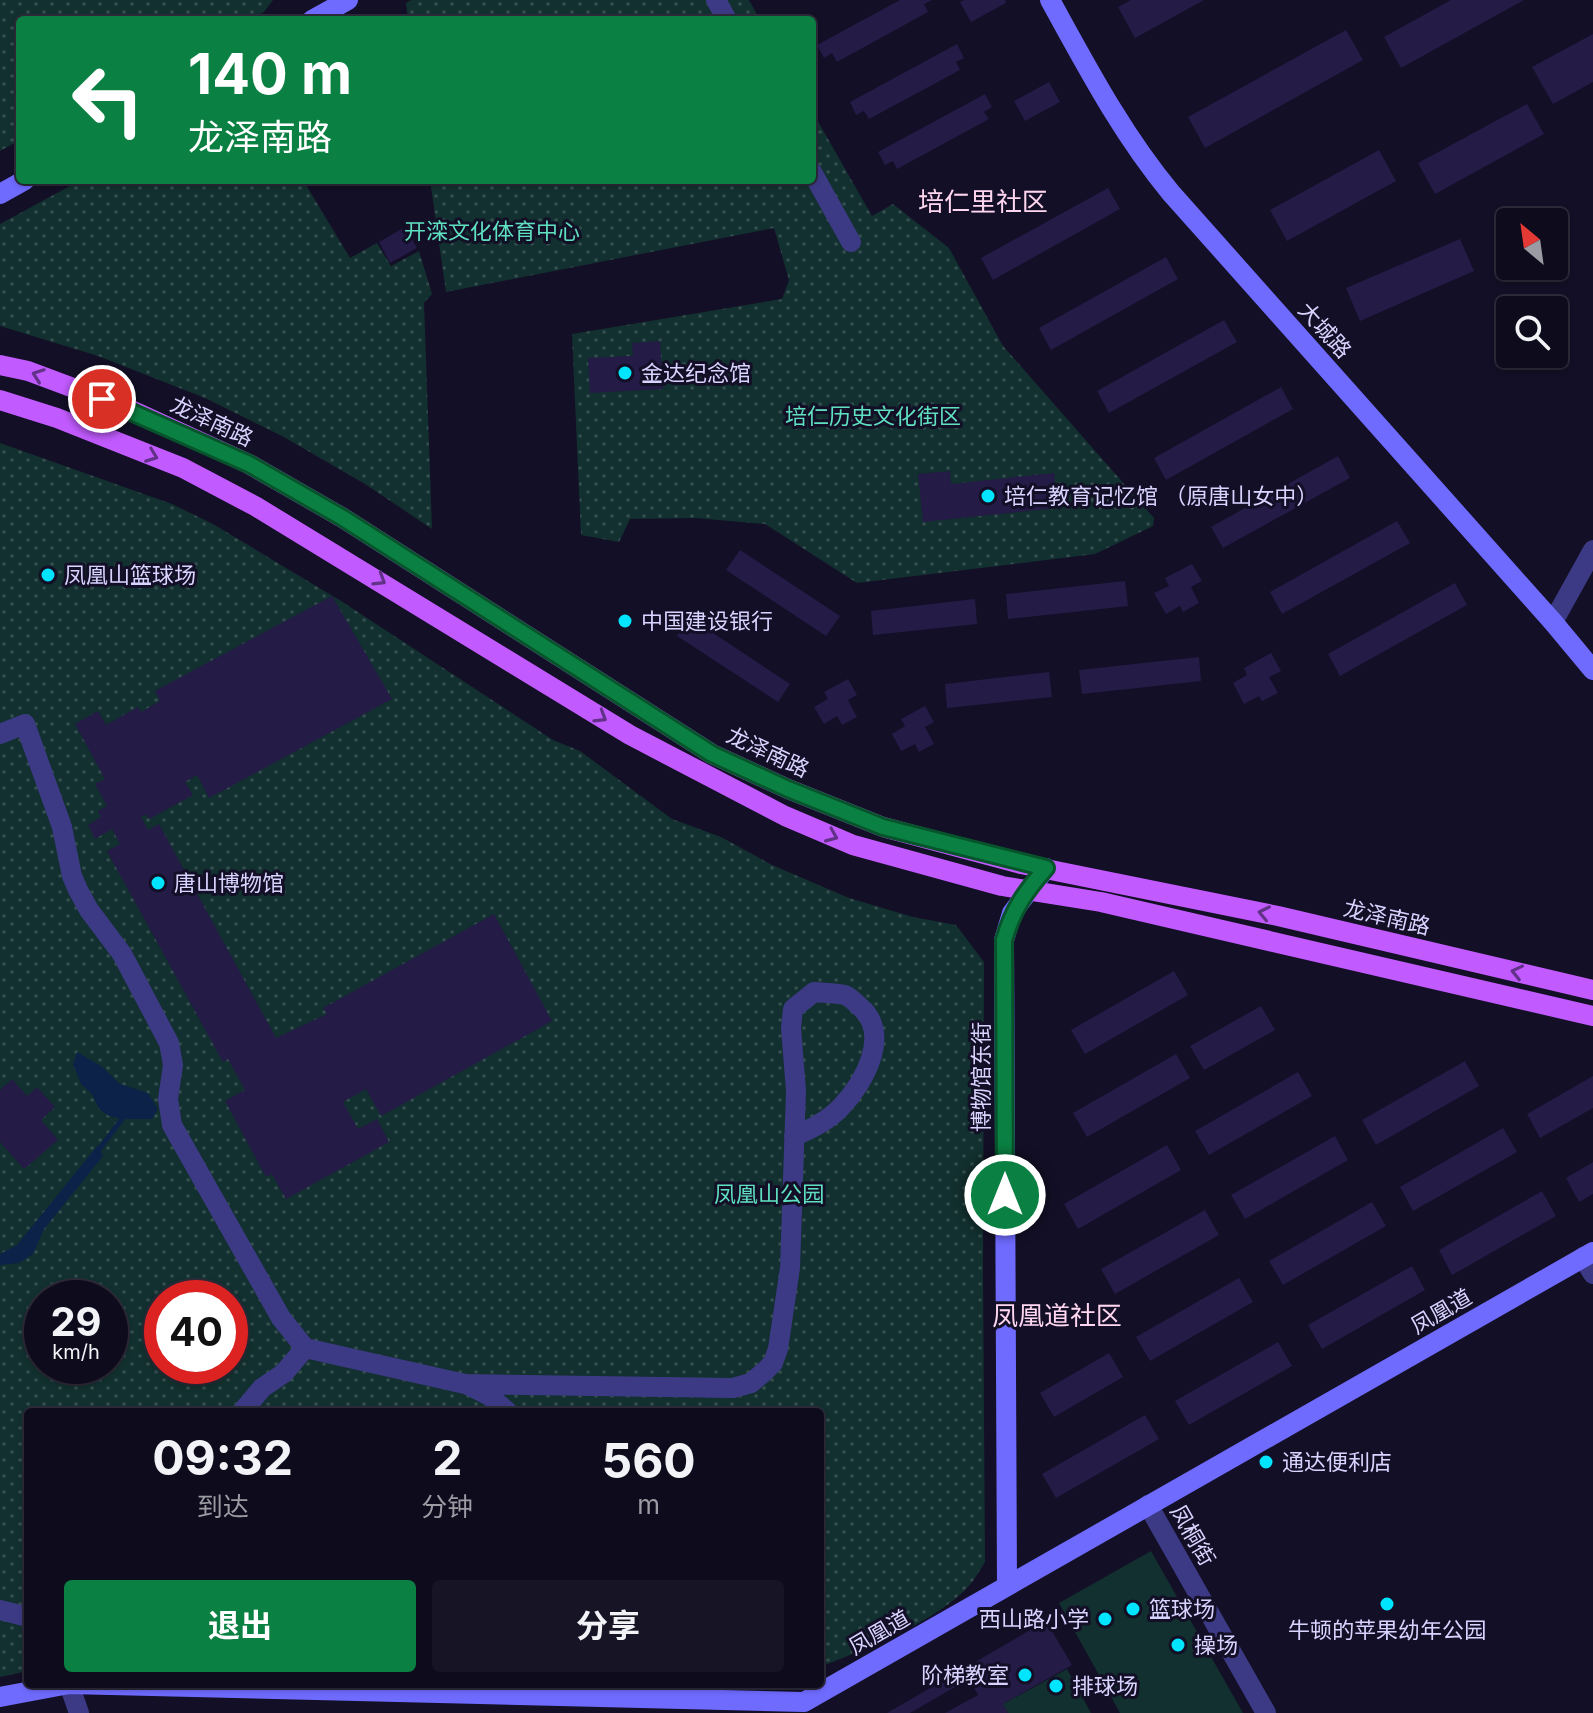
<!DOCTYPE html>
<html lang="zh">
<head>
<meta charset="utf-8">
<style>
	body { margin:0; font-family:Inter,"Noto Sans SC",sans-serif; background:#171425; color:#f1f3f6; height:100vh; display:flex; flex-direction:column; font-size:30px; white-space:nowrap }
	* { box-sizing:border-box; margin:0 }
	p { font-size:26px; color:#9b9ba3 }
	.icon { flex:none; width:44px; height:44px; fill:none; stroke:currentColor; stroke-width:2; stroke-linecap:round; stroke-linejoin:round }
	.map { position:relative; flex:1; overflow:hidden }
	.sheet { position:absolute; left:24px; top:1408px; width:800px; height:280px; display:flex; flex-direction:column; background:#0e0b1c; border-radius:8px; box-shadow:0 2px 6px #0004,0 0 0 2px #2e2b3b }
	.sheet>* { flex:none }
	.hud { position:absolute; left:16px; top:16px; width:800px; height:168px; border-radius:8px; box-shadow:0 2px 6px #0004,0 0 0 2px #2e2b3b; background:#0b8043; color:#fff; overflow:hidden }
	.needle { width:52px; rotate:331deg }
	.fabs { position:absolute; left:1496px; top:208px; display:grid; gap:16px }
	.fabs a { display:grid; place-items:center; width:72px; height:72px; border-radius:8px; background:#0e0b1c; box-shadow:0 2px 6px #0004,0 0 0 2px #2e2b3b; font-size:40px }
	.speed { position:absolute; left:24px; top:1280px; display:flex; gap:16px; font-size:40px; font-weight:700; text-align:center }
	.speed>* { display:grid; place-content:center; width:104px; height:104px; border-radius:50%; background:#0e0b1c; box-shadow:0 2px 6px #0004,0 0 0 2px #2e2b3b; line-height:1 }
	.speed small { font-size:20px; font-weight:400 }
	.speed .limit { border:12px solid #d22; background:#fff; color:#111 }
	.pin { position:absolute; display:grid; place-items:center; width:68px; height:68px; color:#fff; margin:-34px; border:4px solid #fff; border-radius:50%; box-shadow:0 2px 8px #0007 }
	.me { position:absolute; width:88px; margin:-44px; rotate:0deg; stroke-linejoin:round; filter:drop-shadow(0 0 6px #0008) }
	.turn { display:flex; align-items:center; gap:28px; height:168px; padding:0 40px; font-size:36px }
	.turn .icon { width:104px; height:104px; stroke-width:2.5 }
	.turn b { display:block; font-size:56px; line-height:68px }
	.eta { display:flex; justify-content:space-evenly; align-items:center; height:136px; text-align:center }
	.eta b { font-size:48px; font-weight:700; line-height:56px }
	.cta { display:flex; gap:16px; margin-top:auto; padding:16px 40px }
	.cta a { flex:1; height:92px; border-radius:8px; background:#0b8043; color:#fff; font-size:32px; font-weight:700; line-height:92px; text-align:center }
	.cta a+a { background:#171425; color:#f1f3f6 }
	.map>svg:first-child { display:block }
	.grass { fill:#12302f }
	.park { fill:url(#park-dots); fill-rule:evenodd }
	.water { fill:#0c2248 }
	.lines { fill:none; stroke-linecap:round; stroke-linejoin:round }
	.stream { stroke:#0c2248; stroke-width:5 }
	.building { fill:#241b47 }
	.street { stroke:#3d3a85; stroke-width:20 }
	.secondary { stroke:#6f6bff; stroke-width:20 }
	.primary { stroke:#c25bff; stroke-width:20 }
	.oneway { stroke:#623188 }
	.route-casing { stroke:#07532c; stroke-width:20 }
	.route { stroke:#0b8043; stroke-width:14 }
	.poi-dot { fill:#00e5ff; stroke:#130f26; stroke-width:3 }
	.labels { text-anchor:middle; stroke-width:6; stroke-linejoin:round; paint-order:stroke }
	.park-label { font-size:22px; fill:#5fe0c0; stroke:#130f26 }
	.street-label { font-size:22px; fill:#d9d4ff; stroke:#130f26 }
	.poi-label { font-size:22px; fill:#d9d4ff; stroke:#130f26; text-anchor:start }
	.quarter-label { font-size:26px; fill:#ffd6f0; stroke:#130f26 }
</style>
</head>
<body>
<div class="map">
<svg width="1593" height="1713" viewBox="0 0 1593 1713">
	<defs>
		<pattern id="park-dots" width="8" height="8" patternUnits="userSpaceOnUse" patternTransform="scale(2)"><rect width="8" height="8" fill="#12302f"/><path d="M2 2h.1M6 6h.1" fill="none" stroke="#344d4e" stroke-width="1.8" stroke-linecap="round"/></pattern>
	</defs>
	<rect width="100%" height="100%" fill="#130f26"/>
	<!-- grass -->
	<path class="grass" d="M1151,1551l92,162h-123l-61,-110z
		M1067,1669l24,44h-83l-5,-9z"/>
	<!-- park -->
	<path class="park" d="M0,0h273l-9,12 -16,8h-228v120l-20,11z
		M411,0h338l11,20h-352l-2,-17z
		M812,111l60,105 21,-12 56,44 54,98 151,172 -1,8 -58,28 -238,29 -92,-59 -69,-6 -66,1 -11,23 -38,-7 -9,-201 210,-35 7,-19 -15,-52 -328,64 -16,-112h382z
		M81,180h222l47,78 27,-15 14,23 28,-15 13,43 -8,9 8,226 -67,-45 -83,-48 -77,-38 -107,-42 -98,-30v-102z
		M0,443l172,61 41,20 128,77 212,139 27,11 92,68 49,18 51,28 77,33 64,19 43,8 28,37 -1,312 2,288c-6,10 -13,22 -22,30 -37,34 -97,57 -143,75v-255h-792v259l-28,6zM42,1298h68v68h-68zM162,1298h68v68h-68z"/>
	<!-- water -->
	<path class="water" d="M77,1052l24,14 19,18 28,9 10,16 -6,10h-30l-13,-3 -10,-7 -7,-15 -11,-10 -8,-20z
		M98,1145l5,11 -59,73 -11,25 -14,9 -19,2v-11l17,-9z"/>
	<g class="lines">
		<!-- stream -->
		<path class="stream" d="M98,1151l24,-32"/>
	</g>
	<!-- building -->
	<path class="building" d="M900,0h32l-8,4 4,8 -91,50 -5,-9 -8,5 -7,-13z
		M964,0h41l1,3 -35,19 -11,-20z
		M1131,0h73l-69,38 -17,-31z
		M1451,0h73l-123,68 -17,-31z
		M1346,30l17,30 -158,88 -17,-31z
		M1593,34v48l-40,22 -21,-37z
		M957,44l7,14 -8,4 4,8 -91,49 -5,-8 -8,4 -6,-13z
		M1049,82l11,20 -35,19 -11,-20z
		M985,94l7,13 -8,5 5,7 -92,50 -4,-8 -8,4 -7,-13z
		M1527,104l17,30 -109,60 -17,-31z
		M1379,150l17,31 -109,60 -17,-31z
		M563,180h99l-3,5h-93z
		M1108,188l12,21 -127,71 -12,-22z
		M405,227l12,21 -27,15 -11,-21z
		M1460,239l14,32 -114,50 -14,-33z
		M1166,257l12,22 -127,71 -12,-22z
		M1224,320l13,22 -128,71 -12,-22z
		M660,341l3,48 -73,4 -2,-35 45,-2 -1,-13z
		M1281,387l12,22 -127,71 -12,-22z
		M1338,456l12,22 -127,70 -12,-21z
		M950,471l1,13 103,-11 3,35 -134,14 -5,-48z
		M1397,521l13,22 -128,71 -12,-22z
		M740,550l100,66 -14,20 -100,-66z
		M1192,564l10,17 -11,6 8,16 -16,9 -3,-6 -14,8 -12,-21 15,-7 -4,-8z
		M1125,581l3,25 -120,13 -2,-25z
		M1455,583l12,22 -127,71 -12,-22z
		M332,596l60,103 -183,99 -12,-23 -12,7 8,13 -44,24 -3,-5 -5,3 7,13 11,-6 117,214 51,-24 -4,-6 171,-94 58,107 -171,95 -15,-27 -23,13 15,27 19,-10 12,23 -103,57 -14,-25 -6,3 -41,-76 20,-11 -17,-31 -5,3 -116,-211 13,-7 -8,-15 -17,10 -7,-14 13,-8 -3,-6 9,-5 -12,-22 10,-5 -30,-55 23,-13 8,14 32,-18 3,5 19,-11 -5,-10z
		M975,599l2,25 -104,11 -2,-24z
		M689,617l101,67 -12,18 -101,-66z
		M1271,653l10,18 -12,6 9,16 -16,8 -3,-5 -15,8 -11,-21 14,-8 -3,-7z
		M1199,657l2,24 -119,13 -3,-24z
		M1049,672l3,25 -105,11 -2,-24z
		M848,679l9,16 -9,5 9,17 -15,8 -5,-9 -13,8 -10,-17 14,-8 -4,-7z
		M925,706l9,16 -9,5 9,17 -15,8 -4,-8 -14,7 -9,-17 13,-8 -4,-7z
		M1174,971l14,24 -103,59 -14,-24z
		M1261,1006l14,24 -71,40 -14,-24z
		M1176,1054l14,24 -103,59 -14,-24z
		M1465,1061l14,25 -103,59 -14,-25z
		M1298,1072l14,24 -103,59 -14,-24z
		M1593,1076v32l-53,30 -13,-24z
		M12,1079l15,17 10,-9 18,20 -14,13 17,20 -34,29 -24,-27v-52z
		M1503,1128l14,24 -104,59 -13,-24z
		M1335,1136l13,24 -103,59 -14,-24z
		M1167,1145l14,25 -103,59 -14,-25z
		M1593,1162v32l-14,8 -13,-24z
		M1542,1191l14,25 -104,59 -13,-25z
		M1372,1202l14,24 -103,59 -14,-24z
		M1205,1210l14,25 -104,59 -14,-25z
		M1412,1266l13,24 -103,59 -14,-24z
		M1239,1278l14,24 -103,59 -14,-24z
		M1278,1342l14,24 -103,59 -14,-24z
		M1109,1353l14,24 -69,40 -14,-24z
		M1145,1415l14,24 -103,59 -14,-24z
		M1046,1621l26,44 -69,39 5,9h-63l33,-18 -9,-16 -59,34h-23z"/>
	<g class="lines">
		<!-- street -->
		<path class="street" d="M716,0l11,20
			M812,172l39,70
			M1553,622l40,-72
			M0,734l25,-10 37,103 10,49 6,14 11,20 33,44 47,89 4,22 -5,34 4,26 109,193 24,30 160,36 268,4 18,-5 13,-11 9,-9 5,-14 12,-81 6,-177 -5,-63 2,-19 21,-17c10,1 21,1 31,3 5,2 10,7 14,11 33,26 6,76 -18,101 -13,14 -29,22 -47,29
			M1583,1257l10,17
			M468,1385l20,10 20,17
			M242,1412l20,-24 22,-15 21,-25
			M1148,1505l118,208
			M0,1610l28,7
			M69,1684l10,29"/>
		<!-- secondary -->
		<path class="secondary" d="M1050,0c37,67 72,134 121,193l382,429 40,48
			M312,20l36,-20
			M0,194l25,-14
			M1007,1586l-3,-646 8,-27 34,-45
			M0,1697l69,-13 735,18 789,-450"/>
		<!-- primary -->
		<path class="primary" d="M0,365l28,6 99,37 122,56 94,54 369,236 76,35 95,38 138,37 257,52 315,74
			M0,400l57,18 126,50 72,38 375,229 155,81 68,29 149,41 99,16 492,114"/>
	</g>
	<!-- one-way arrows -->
	<defs><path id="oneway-chevron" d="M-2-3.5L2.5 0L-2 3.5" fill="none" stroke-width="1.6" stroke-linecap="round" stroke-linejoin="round" transform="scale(2)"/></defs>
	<g class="oneway">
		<use href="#oneway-chevron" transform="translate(38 375) rotate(-160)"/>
		<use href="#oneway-chevron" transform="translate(152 456) rotate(21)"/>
		<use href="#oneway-chevron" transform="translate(380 580) rotate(32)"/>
		<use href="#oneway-chevron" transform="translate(601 717) rotate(32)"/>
		<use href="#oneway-chevron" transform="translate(832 836) rotate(23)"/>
		<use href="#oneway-chevron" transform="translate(1264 913) rotate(-168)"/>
		<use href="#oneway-chevron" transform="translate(1517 972) rotate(-167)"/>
	</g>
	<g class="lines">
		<!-- route casing -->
		<g class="route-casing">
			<path id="route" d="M102,399l147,65 94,54 369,236 76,35 95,38 163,41c-21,24 -33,41 -42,72l1,255"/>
		</g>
		<!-- route -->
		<use href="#route" class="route"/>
	</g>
	<!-- markers -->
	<g class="poi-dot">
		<circle cx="625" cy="373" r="8"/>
		<circle cx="988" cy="496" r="8"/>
		<circle cx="48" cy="575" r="8"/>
		<circle cx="625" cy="621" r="8"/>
		<circle cx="158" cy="883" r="8"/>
		<circle cx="1266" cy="1462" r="8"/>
		<circle cx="1387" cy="1604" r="8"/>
		<circle cx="1133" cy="1609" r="8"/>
		<circle cx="1105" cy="1619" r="8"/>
		<circle cx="1178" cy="1645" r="8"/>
		<circle cx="1025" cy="1675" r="8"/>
		<circle cx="1056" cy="1686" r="8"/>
	</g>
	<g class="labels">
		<!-- park labels -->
		<g class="park-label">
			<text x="492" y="239">开滦文化体育中心</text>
			<text x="873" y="424">培仁历史文化街区</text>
			<text x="769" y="1202">凤凰山公园</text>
		</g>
		<!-- street labels -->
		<g class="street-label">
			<text transform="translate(1325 330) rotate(48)" y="8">大城路</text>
			<text transform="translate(212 421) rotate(25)" y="8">龙泽南路</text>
			<text transform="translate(768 752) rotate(25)" y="8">龙泽南路</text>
			<text transform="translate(1387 917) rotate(13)" y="8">龙泽南路</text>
			<text transform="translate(981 1077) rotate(-90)" y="8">博物馆东街</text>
			<text transform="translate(1441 1311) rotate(-30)" y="8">凤凰道</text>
			<text transform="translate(1193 1535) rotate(60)" y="8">凤桐街</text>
			<text transform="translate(879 1632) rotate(-30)" y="8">凤凰道</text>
		</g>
		<!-- poi labels -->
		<g class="poi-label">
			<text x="641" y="381">金达纪念馆</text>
			<text x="1004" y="504">培仁教育记忆馆 （原唐山女中）</text>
			<text x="64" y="583">凤凰山篮球场</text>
			<text x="641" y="629">中国建设银行</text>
			<text x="174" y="891">唐山博物馆</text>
			<text x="1282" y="1470">通达便利店</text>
			<text x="1149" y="1617">篮球场</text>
			<text x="1089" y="1627" text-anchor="end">西山路小学</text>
			<text x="1387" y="1638" text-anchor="middle">牛顿的苹果幼年公园</text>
			<text x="1194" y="1653">操场</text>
			<text x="1009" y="1683" text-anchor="end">阶梯教室</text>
			<text x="1072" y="1694">排球场</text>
		</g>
		<!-- quarter labels -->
		<g class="quarter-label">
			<text x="983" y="211">培仁里社区</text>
			<text x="1057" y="1325">凤凰道社区</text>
		</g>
	</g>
</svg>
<div class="fabs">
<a><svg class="needle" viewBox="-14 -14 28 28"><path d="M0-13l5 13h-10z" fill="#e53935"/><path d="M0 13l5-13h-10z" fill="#9b9ba3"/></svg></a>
<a><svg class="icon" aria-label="search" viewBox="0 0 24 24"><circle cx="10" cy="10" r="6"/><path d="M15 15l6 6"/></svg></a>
</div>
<div class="speed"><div>29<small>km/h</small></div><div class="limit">40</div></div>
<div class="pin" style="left:102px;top:399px;background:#d93025"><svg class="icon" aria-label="arrive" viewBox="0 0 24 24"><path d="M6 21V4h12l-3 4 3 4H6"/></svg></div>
<svg class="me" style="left:1005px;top:1195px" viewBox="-20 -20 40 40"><circle r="17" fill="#0b8043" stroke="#fff" stroke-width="3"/><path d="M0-11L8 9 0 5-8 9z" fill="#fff"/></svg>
<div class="hud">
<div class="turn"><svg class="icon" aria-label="left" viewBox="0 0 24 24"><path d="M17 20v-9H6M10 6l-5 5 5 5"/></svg><div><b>140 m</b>龙泽南路</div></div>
</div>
<section class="sheet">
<div class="eta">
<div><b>09:32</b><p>到达</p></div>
<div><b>2</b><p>分钟</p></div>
<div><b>560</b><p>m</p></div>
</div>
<div class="cta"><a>退出</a><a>分享</a></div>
</section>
</div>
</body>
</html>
